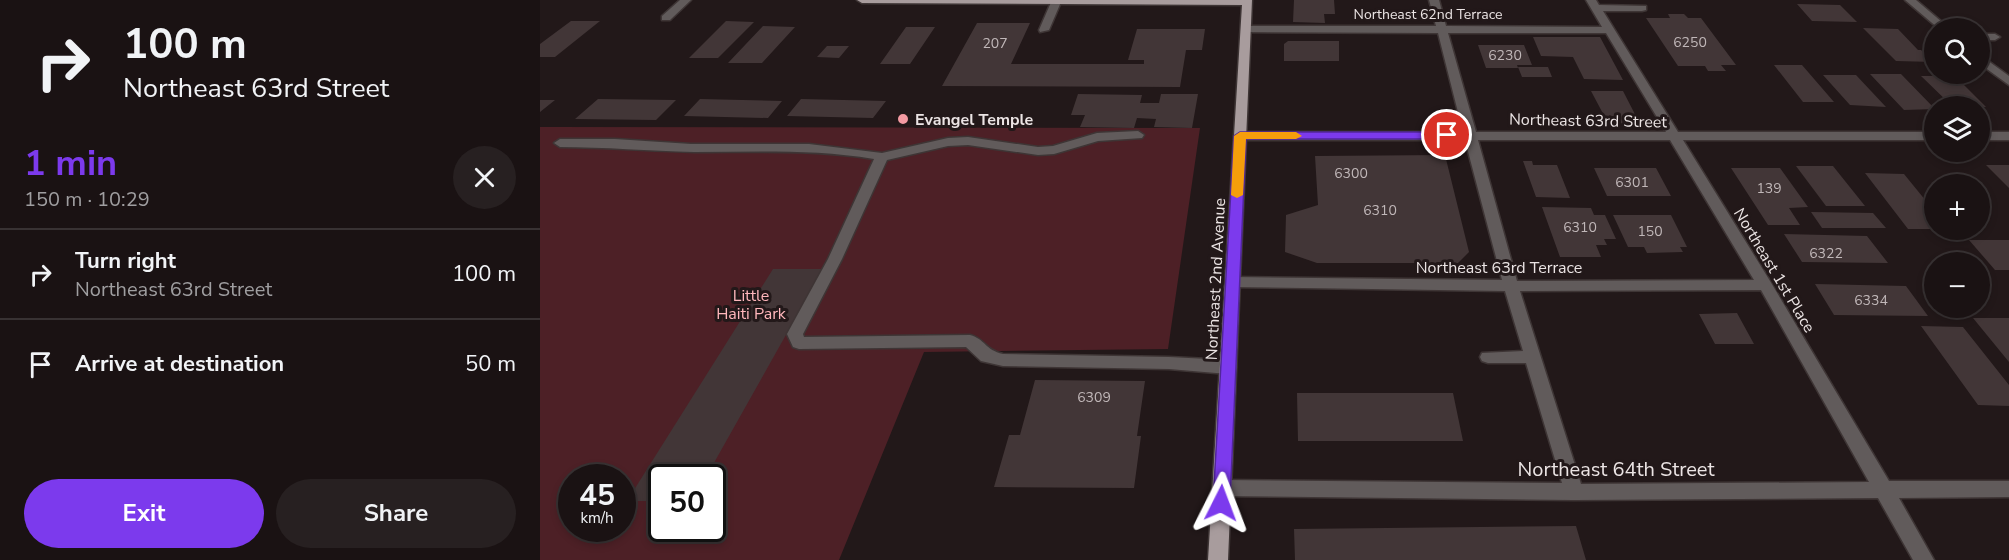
<!DOCTYPE html>
<html lang="en">
<head>
<meta charset="utf-8">
<style>
	body { margin:0; font-family:"Nunito Sans",sans-serif; background:#272021; color:#f1f3f6; height:100vh; display:flex; flex-direction:column; font-size:22px; white-space:nowrap }
	* { box-sizing:border-box; margin:0 }
	p { font-size:20px; color:#9f9ea0 }
	.icon { flex:none; width:33px; height:33px; fill:none; stroke:currentColor; stroke-width:2; stroke-linecap:round; stroke-linejoin:round }
	.map { position:relative; flex:1; overflow:hidden }
	.sheet { display:flex; flex-direction:column; background:#1a1213; width:540px }
	.sheet>* { flex:none }
	.banner { background:#1a1213; color:#f1f3f6; overflow:hidden }
	.fabs { position:absolute; left:1384px; top:18px; display:grid; gap:12px }
	.fabs a { display:grid; place-items:center; width:66px; height:66px; border-radius:50%; background:#1a1213; box-shadow:0 3px 9px #0003,0 0 0 2px #383233; font-size:30px }
	.speed { position:absolute; left:18px; top:464px; display:flex; gap:12px; font-size:30px; font-weight:700; text-align:center }
	.speed>* { display:grid; place-content:center; width:78px; height:78px; border-radius:50%; background:#1a1213; box-shadow:0 3px 9px #0003,0 0 0 2px #383233; line-height:1 }
	.speed small { font-size:15px; font-weight:400 }
	.speed .limit { border:3px solid #111; border-radius:9px; background:#fff; color:#111 }
	.pin { position:absolute; display:grid; place-items:center; width:51px; height:51px; color:#fff; margin:-26px; border:3px solid #fff; border-radius:50%; box-shadow:0 2px 6px #0007 }
	.me { position:absolute; width:66px; margin:-33px; rotate:3deg; stroke-linejoin:round; filter:drop-shadow(0 0 4px #0008) }
	.turn { display:flex; align-items:center; gap:21px; height:126px; padding:0 24px; font-size:27px }
	.turn .icon { width:78px; height:78px; stroke-width:2.5 }
	.turn b { display:block; font-size:42px; line-height:51px }
	.round { display:grid; place-items:center; flex:none; width:63px; height:63px; border-radius:32px; background:#272021 }
	.summary { display:flex; align-items:center; justify-content:space-between; height:102px; padding:0 24px }
	h1 { font-size:36px; font-weight:700; line-height:45px; color:#7c3aed }
	.primary-button { display:flex; gap:12px; margin-top:auto; padding:12px 24px }
	.primary-button a { flex:1; height:69px; border-radius:36px; background:#7c3aed; color:#fff; font-size:24px; font-weight:700; line-height:69px; text-align:center }
	.primary-button a+a { background:#272021; color:#f1f3f6 }
	ul { padding:0; list-style:none }
	li { display:flex; align-items:center; gap:18px; height:90px; padding:0 24px; border-top:2px solid #383233 }
	li div { flex:1 }
	li b { display:block; font-size:22px }
	li em { font-style:normal }
	main { display:flex; flex:1; min-height:0 }
	.map>svg:first-child { display:block }
	.green { fill:#4d2026; fill-rule:evenodd }
	.building { fill:#423637 }
	.lines { fill:none; stroke-linecap:round; stroke-linejoin:round }
	.minor-casing { stroke:#3e3535; stroke-width:3 }
	.major-casing { stroke:#3e3535; stroke-width:3 }
	.minor { fill:#615b5b; fill-rule:evenodd }
	.major { fill:#a89c9d; fill-rule:evenodd }
	.route { fill:#7c3aed; stroke:#51269a; stroke-width:1.5 }
	.slow { fill:#f59e0b }
	.poi-dot { fill:#f49aa2; stroke:#221819; stroke-width:2 }
	.labels { text-anchor:middle; stroke-width:6; stroke-linejoin:round; paint-order:stroke }
	.far-street-label { font-size:14px; fill:#ebe4e4; stroke:#221819 }
	.number-label { font-size:14px; fill:#c1b8b9 }
	.poi-label { font-size:16px; font-weight:bold; fill:#ebe4e4; stroke:#221819; text-anchor:start }
	.street-label { font-size:16px; fill:#ebe4e4; stroke:#221819 }
	.park-label { font-size:16px; fill:#ffb7bc; stroke:#221819 }
	.near-street-label { font-size:20px; fill:#ebe4e4; stroke:#221819 }
</style>
</head>
<body>
<main>
<section class="sheet">
<div class="banner">
<div class="turn"><svg class="icon" aria-label="right" viewBox="0 0 24 24"><path d="M7 20v-9h11M14 6l5 5-5 5"/></svg><div><b>100 m</b>Northeast 63rd Street</div></div>
</div>
<div class="summary"><div><h1>1 min</h1><p>150 m · 10:29</p></div><a class="round"><svg class="icon" aria-label="close" viewBox="0 0 24 24"><path d="M6 6l12 12M18 6L6 18"/></svg></a></div>
<ul>
<li><svg class="icon" aria-label="right" viewBox="0 0 24 24"><path d="M7 20v-9h11M14 6l5 5-5 5"/></svg><div><b>Turn right</b><p>Northeast 63rd Street</p></div><em>100 m</em></li>
<li><svg class="icon" aria-label="arrive" viewBox="0 0 24 24"><path d="M6 21V4h12l-3 4 3 4H6"/></svg><div><b>Arrive at destination</b></div><em>50 m</em></li>
</ul>
<div class="primary-button"><a>Exit</a><a>Share</a></div>
</section>
<div class="map">
<svg width="1469" height="560" viewBox="0 0 1469 560">
	<rect width="100%" height="100%" fill="#221819"/>
	<!-- green -->
	<path class="green" d="M0,127l660,1 -32,221 -244,3 -85,208h-299zM32,477h50v51h-50zM122,477h50v51h-50z"/>
	<!-- building -->
	<path class="building" d="M754,0h40l1,14h-11l1,9 -32,-1z
		M1257,4l43,1 17,17 -45,-1z
		M1128,14h16l4,4h13l35,47h-15l5,6h-18l-3,-5h-27l-32,-48h24z
		M31,21h29l-45,36h-15v-13z
		M186,21l28,1 -36,36h-29z
		M437,23h53l-19,41h133v-4h-16l9,-31h68l-3,21h-16l-6,37 -238,-1z
		M223,26l32,1 -33,36h-34z
		M366,27h29l-25,37h-30z
		M1323,28l35,1 20,21h3l13,12 -38,-1z
		M993,37h67l23,43 -39,-1 -11,-22 -32,-1z
		M748,41h51v20h-55v-17z
		M938,45h46l8,20h-15l1,3h-32z
		M287,46h22l-10,12 -22,-1z
		M1234,65h28l32,37h-31z
		M978,67h30l4,10h-30z
		M1330,74h31l34,35 -31,1z
		M1283,75h33l30,32 -36,-2z
		M1381,76h34l31,31 -35,-2z
		M1051,91h32l17,33 -32,-1z
		M538,94l64,1 -2,8h19l2,-9h37l-6,34 -38,-1 2,-8 -19,-1 -3,10 -54,-1 5,-12h-14z
		M58,99l78,1 -20,20 -81,-1z
		M160,99l82,2 -14,17 -84,-2z
		M261,99l85,2 -13,17 -86,-2z
		M0,100h15l-15,12z
		M905,155l24,97 -11,11h-141l-32,-11 1,-37 32,-10 -3,-49z
		M983,161h9l1,4h24l13,33 -34,-1z
		M1446,165h23v23z
		M1256,166h37l32,40h-39z
		M1054,168h62l15,28h-64z
		M1191,168h49l28,39 -19,1 11,17h-32z
		M1325,173l39,1 31,38v17h-27z
		M1002,207l49,1 3,7h11l11,24h-12l3,6h-11l5,12h-41z
		M1271,212l62,1 13,15h-64z
		M1073,215h58l16,32h-7l3,5 -36,1 -3,-6h-16z
		M1244,234l83,2 21,27 -86,-1z
		M1429,240h40v30h-14z
		M233,269h50l-117,208h-44v24h-35z
		M1275,284l91,2 22,30 -94,-1z
		M1197,313l17,31h-39l-16,-30z
		M1433,318h36v44z
		M1381,326l42,1 46,58v21l-31,-1z
		M495,380l110,1 -8,55h4l-7,52 -140,-1 15,-52h11z
		M757,393h156l10,48h-165z
		M1036,526l10,34h-291l-1,-31z"/>
	<g class="lines">
		<!-- minor casing -->
		<g class="minor-casing">
			<path id="minor" d="M140,0h11l-21,20h-8v-4z
				M512,0l9,2 -12,28 -9,2 -1,-2z
				M889,0h10l7,26 156,1 -16,-27h10l3,5 47,1v4l-4,1h-39l75,121h257v8h-252l87,141 119,200h120v16l-110,1 35,62h-21l-35,-62 -304,2 -352,-4 -7,-2 -2,-6 2,-6 7,-2 340,3 -36,-120h-38l-6,-2 -2,-4 2,-4 41,-2 -18,-60 -272,-4 -5,-1 -3,-4 3,-4 5,-1 269,3 -37,-140h-225l-6,-4 6,-4h223l-25,-99 -192,-1 -5,-3 5,-3h190zM908,33h158l60,99h-190zM938,140h192l84,140 -237,1zM1221,290l108,192 -288,2 -61,-193z
				M1365,0h11l33,28h-11z
				M1440,34h15l5,3 -5,3h-15z
				M1440,55l29,21v9l-29,-21z
				M598,131l6,4 -2,3 -44,3 -44,13 -16,1 -70,-10 -20,1 -61,14 -45,99 -39,75 1,3 166,-2c15,4 15,15 33,19l166,3 59,3 6,2 2,5 -2,5 -6,2 -59,-5 -166,-3 -22,-5 -15,-14 -167,2 -6,-2 -6,-13 41,-75 46,-100c-60,-10 -119,-7 -180,-7 -45,-1 -89,-5 -134,-5l-6,-4 6,-4h55l76,5h118l73,9 66,-15 20,-1 70,10 15,-1 44,-13z
				M1440,132h29v8h-29z"/>
		</g>
		<!-- major casing -->
		<g class="major-casing">
			<path id="major" d="M317,0h395l-24,560h-20l34,-555 -380,-2z"/>
		</g>
		<!-- minor -->
		<use href="#minor" class="minor"/>
		<!-- major -->
		<use href="#major" class="major"/>
	</g>
	<!-- route -->
	<path class="route" d="M700,132h207l6,3 -6,4h-201l-16,364 -3,5 -6,3 -6,-3 -2,-5 21,-367z"/>
	<!-- slow -->
	<path class="slow" d="M700,132h56l6,4 -6,3h-50l-3,56 -6,3 -6,-3 3,-59z"/>
	<!-- markers -->
	<circle class="poi-dot" cx="363" cy="119" r="6"/>
	<g class="labels">
		<!-- far-street labels -->
		<g class="far-street-label">
			<text x="888" y="19">Northeast 62nd Terrace</text>
		</g>
		<!-- number labels -->
		<g class="number-label">
			<text x="1150" y="47">6250</text>
			<text x="455" y="48">207</text>
			<text x="965" y="60">6230</text>
			<text x="811" y="178">6300</text>
			<text x="1092" y="187">6301</text>
			<text x="1229" y="193">139</text>
			<text x="840" y="215">6310</text>
			<text x="1040" y="232">6310</text>
			<text x="1110" y="236">150</text>
			<text x="1286" y="258">6322</text>
			<text x="1331" y="305">6334</text>
			<text x="554" y="402">6309</text>
		</g>
		<!-- poi labels -->
		<g class="poi-label">
			<text x="375" y="125">Evangel Temple</text>
		</g>
		<!-- street labels -->
		<g class="street-label">
			<text transform="translate(1048 120) rotate(1)" y="6">Northeast 63rd Street</text>
			<text x="959" y="273">Northeast 63rd Terrace</text>
			<text transform="translate(1235 270) rotate(59)" y="6">Northeast 1st Place</text>
			<text transform="translate(675 279) rotate(-87)" y="6">Northeast 2nd Avenue</text>
		</g>
		<!-- park labels -->
		<g class="park-label">
			<text x="211" y="301">Little<tspan x="211" dy="18">Haiti Park</tspan></text>
		</g>
		<!-- near-street labels -->
		<g class="near-street-label">
			<text x="1076" y="476">Northeast 64th Street</text>
		</g>
	</g>
</svg>
<div class="fabs">
<a><svg class="icon" aria-label="search" viewBox="0 0 24 24"><circle cx="10" cy="10" r="6"/><path d="M15 15l6 6"/></svg></a>
<a><svg class="icon" aria-label="layers" viewBox="0 0 24 24"><path d="M12 4l9 5-9 5-9-5zM3 14l9 5 9-5"/></svg></a>
<a>+</a>
<a>−</a>
</div>
<div class="speed"><div>45<small>km/h</small></div><div class="limit">50</div></div>
<div class="pin" style="left:907px;top:135px;background:#d93025"><svg class="icon" aria-label="arrive" viewBox="0 0 24 24"><path d="M6 21V4h12l-3 4 3 4H6"/></svg></div>
<svg class="me" style="left:681px;top:503px" viewBox="-20 -20 40 40"><path d="M0-17L14 15 0 8-14 15z" fill="#7c3aed" stroke="#fff" stroke-width="4"/></svg>
</div>
</main>
</body>
</html>
